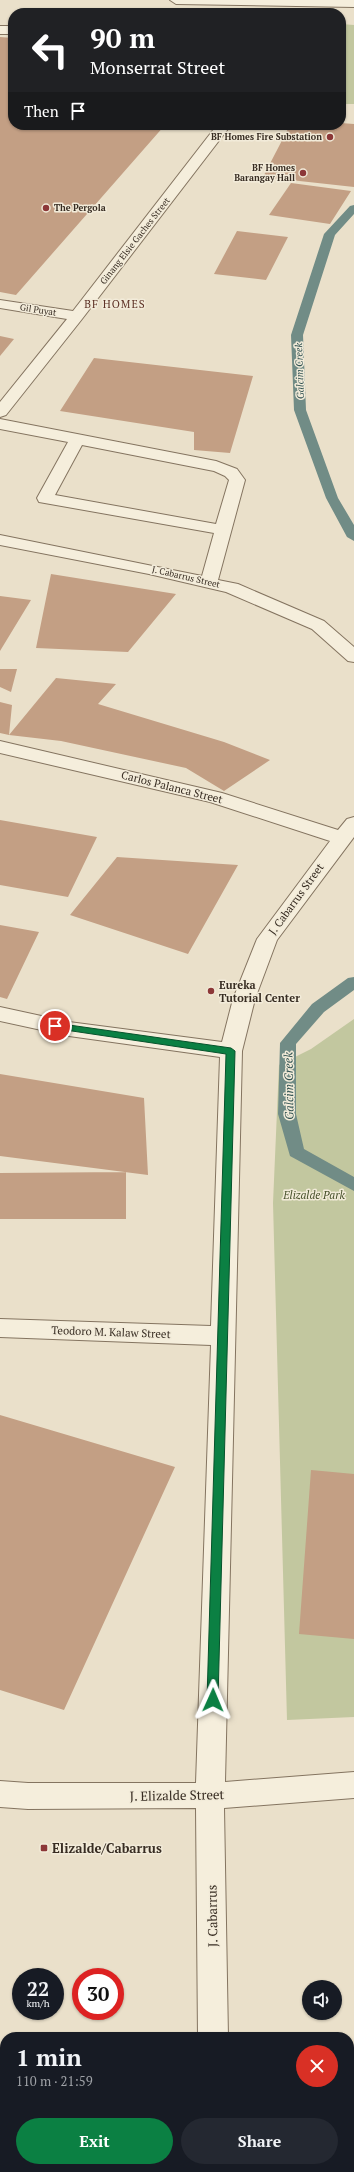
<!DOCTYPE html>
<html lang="en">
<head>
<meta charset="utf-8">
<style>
	body { margin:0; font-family:"PT Serif",serif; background:#242831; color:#f1f3f6; height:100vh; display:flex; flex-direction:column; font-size:15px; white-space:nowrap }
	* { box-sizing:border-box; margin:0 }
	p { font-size:13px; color:#9ea1a6 }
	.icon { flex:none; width:22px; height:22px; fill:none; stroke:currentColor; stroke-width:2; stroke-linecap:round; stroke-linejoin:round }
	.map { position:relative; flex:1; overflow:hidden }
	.drawer { position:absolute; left:0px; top:2032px; width:354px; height:140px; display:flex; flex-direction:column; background:#171b24; border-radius:16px 16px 0 0; box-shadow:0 1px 3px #0004 }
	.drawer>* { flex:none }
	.top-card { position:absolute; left:8px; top:8px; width:338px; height:122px; border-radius:16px; box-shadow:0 1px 3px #0004; background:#202124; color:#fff; overflow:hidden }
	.tools { position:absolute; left:302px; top:1980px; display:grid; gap:8px }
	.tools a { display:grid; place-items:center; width:40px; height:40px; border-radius:50%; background:#171b24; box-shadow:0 1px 3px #0004; font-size:20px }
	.speed { position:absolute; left:12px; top:1968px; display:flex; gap:8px; font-size:20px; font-weight:700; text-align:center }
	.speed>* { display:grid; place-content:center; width:52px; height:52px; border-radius:50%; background:#171b24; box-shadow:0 1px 3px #0004; line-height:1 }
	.speed small { font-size:10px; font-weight:400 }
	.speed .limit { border:6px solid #d22; background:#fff; color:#111 }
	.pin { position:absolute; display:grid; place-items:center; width:34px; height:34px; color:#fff; margin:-17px; border:2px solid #fff; border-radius:50%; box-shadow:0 1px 4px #0007 }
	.me { position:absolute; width:44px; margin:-22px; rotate:1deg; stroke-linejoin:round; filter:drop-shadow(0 0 3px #0008) }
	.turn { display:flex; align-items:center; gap:14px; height:84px; padding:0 16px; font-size:18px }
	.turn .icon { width:52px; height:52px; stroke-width:2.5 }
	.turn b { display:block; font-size:28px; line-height:34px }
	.then { display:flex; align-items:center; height:38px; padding:0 16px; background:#0003; gap:8px; font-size:15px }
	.round { display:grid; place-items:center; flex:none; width:42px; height:42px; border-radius:21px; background:#242831 }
	.head { display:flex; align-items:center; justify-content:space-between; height:68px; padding:0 16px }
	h1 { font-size:24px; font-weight:600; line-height:30px }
	.button { display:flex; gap:8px; margin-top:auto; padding:8px 16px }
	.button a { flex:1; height:46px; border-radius:24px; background:#0b8043; color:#fff; font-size:16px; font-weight:600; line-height:46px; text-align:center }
	.button a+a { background:#242831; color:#f1f3f6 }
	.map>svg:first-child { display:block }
	.green { fill:#c2c79f }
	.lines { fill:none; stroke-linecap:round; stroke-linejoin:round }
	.stream { fill:#718c86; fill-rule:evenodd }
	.building { fill:#c39f84 }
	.minor-casing { stroke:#847460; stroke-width:2 }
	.minor { fill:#f5eedc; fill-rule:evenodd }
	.route { fill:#0b8043; stroke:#07532c }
	.poi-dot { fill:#8c3737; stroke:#f2ebd9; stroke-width:1.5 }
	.labels { text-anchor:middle; stroke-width:3; stroke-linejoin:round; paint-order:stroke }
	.far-poi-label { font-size:9px; font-weight:bold; fill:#372c22; stroke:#f2ebd9; text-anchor:end }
	.far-street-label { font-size:9px; fill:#372c22; stroke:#f2ebd9 }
	.far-water-label { font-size:10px; font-style:italic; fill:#335453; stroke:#f2ebd9 }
	.far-quarter-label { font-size:11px; letter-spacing:1px; fill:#5e3226; stroke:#f2ebd9 }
	.street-label { font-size:11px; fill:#372c22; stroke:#f2ebd9 }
	.poi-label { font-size:11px; font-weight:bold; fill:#372c22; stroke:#f2ebd9; text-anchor:start }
	.park-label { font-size:11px; font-style:italic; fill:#47512b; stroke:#f2ebd9 }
	.water-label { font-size:12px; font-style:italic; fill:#335453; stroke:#f2ebd9 }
	.near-street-label { font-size:13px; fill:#372c22; stroke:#f2ebd9 }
	.near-poi-label { font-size:13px; font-weight:bold; fill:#372c22; stroke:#f2ebd9; text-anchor:start }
</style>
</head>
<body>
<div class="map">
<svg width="354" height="2172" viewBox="0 0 354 2172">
	<rect width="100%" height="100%" fill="#eae0ca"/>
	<!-- green -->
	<path class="green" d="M341,24l13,1v79h-13z
		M354,1019v698l-67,3 -14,-517 6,-138 32,-16z"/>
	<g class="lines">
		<!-- stream -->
		<path class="stream" d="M354,205v9l-19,21 -32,100 3,75 32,88 16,27v16l-7,-4 -21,-39 -32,-88 -3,-75 33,-101 26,-28z
			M354,977v13l-30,22 -28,32v70l8,35 50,28v14l-64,-35 -12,-42 2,-71 32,-39 36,-26z"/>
	</g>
	<!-- building -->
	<path class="building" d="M0,37l13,1v87h152l-149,170 -16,-3z
		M341,123l13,1v63l-91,-10 27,-52h51z
		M291,183l60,8 -21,33 -61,-9z
		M237,231l51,6 -22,43 -52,-6z
		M0,336l14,3 -14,17z
		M94,358l159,18 -23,77 -36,-3v-18l-134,-21z
		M51,574l125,20 -48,58 -92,-4z
		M0,596l31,4 -31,51z
		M0,669h17l-6,23 -11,-5z
		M56,678l60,6 -18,20 126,38 46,18 -46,31 -38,-23 -125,-27 -52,-6z
		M0,702l12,3 -3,30 -9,-2z
		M0,820l97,17 -29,60 -68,-12z
		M117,857l121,8 -50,89 -118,-39z
		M0,925l39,7 -32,67 -7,-2z
		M0,1074l144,24 4,77 -148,-19z
		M126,1172v47h-126v-46z
		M0,1415l175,52 -111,243 -64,-20z
		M311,1470l43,4v165l-55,-5z"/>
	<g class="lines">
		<!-- minor casing -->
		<g class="minor-casing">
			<path id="minor" d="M170,0h184v7l-178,-3z
				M0,26h13v8h-13z
				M217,125h14l-149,194 -76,96 -6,2v-15l67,-83 -67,-11v-8l73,11z
				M0,419l216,42 21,8 8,11 -27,100 20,4 86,37 30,26v15l-6,-1 -36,-32 -86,-37 -77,-18 -149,-29v-10l202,41 12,-43 -175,-31 -2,-4 31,-56 -68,-13zM82,445l132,26 11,5 4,4 -13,44 -161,-29z
				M0,741l222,52 116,37 9,-11 7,-2v20l-77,103 -22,59 -13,52 -17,731 129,-10v26l-130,10 4,229h-30l-2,-229 -168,1 -28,-2v-26l28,2h168l15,-438 -211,-8v-18l211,7 9,-269 -151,-21 -69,-15v-14l69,15 153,20 11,-43 24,-60 73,-98 -120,-39 -210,-49z
				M197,2167h32v5h-32z"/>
		</g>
		<!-- minor -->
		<use href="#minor" class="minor"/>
	</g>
	<!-- route -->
	<path class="route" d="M55,1023l176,25 4,3 -17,649 -1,4h-8l-2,-4 19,-646 -174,-26 -2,-2z"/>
	<!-- markers -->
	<g class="poi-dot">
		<circle cx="330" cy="137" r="4"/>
		<circle cx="303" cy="173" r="4"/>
		<circle cx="46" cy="208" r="4"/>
		<circle cx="211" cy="991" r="4"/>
		<rect x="40" y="1844" width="8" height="8" rx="2"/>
	</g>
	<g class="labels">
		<!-- far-poi labels -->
		<g class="far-poi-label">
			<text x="322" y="140">BF Homes Fire Substation</text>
			<text x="295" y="171">BF Homes<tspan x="295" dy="10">Barangay Hall</tspan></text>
			<text x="54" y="211" text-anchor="start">The Pergola</text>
		</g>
		<!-- far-street labels -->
		<g class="far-street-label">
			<text transform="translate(135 241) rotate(-52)" y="3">Ginang Elsie Gaches Street</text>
			<text transform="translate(38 310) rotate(9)" y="3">Gil Puyat</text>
			<text transform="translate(186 577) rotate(13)" y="3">J. Cabarrus Street</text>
		</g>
		<!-- far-water labels -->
		<g class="far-water-label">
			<text transform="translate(299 371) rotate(-92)" y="4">Galcim Creek</text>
		</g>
		<!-- far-quarter labels -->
		<g class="far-quarter-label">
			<text x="115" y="308">BF HOMES</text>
		</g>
		<!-- street labels -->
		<g class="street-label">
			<text transform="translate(172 787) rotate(14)" y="4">Carlos Palanca Street</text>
			<text transform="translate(296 899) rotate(-54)" y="4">J. Cabarrus Street</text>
			<text transform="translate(111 1332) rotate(2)" y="4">Teodoro M. Kalaw Street</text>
		</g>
		<!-- poi labels -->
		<g class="poi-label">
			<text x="219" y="989">Eureka<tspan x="219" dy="13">Tutorial Center</tspan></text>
		</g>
		<!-- park labels -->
		<g class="park-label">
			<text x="314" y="1199">Elizalde Park</text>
		</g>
		<!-- water labels -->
		<g class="water-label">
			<text transform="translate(289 1086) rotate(-91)" y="4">Galcim Creek</text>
		</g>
		<!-- near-street labels -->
		<g class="near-street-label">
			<text transform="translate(177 1795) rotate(-1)" y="5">J. Elizalde Street</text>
			<text transform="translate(212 1916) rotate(-91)" y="5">J. Cabarrus</text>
		</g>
		<!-- near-poi labels -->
		<g class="near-poi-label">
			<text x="52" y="1853">Elizalde/Cabarrus</text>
		</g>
	</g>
</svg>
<div class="tools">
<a><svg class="icon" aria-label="sound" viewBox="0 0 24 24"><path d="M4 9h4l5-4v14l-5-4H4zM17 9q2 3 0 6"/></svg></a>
</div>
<div class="speed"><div>22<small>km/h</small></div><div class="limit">30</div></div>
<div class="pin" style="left:55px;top:1026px;background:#d93025"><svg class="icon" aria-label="arrive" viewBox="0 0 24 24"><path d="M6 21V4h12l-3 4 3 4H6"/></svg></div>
<svg class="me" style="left:213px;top:1700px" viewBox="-20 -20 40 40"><path d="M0-17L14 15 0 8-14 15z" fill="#0b8043" stroke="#fff" stroke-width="4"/></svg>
<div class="top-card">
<div class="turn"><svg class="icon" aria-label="left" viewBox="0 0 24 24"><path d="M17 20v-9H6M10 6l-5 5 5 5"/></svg><div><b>90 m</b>Monserrat Street</div></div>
<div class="then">Then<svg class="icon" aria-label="arrive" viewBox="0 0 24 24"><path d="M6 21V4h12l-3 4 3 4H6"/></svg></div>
</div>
<section class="drawer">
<div class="head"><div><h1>1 min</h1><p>110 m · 21:59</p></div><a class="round" style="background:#d93025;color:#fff"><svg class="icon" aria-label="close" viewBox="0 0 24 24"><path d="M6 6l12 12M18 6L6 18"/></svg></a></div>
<div class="button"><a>Exit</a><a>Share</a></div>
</section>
</div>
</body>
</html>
